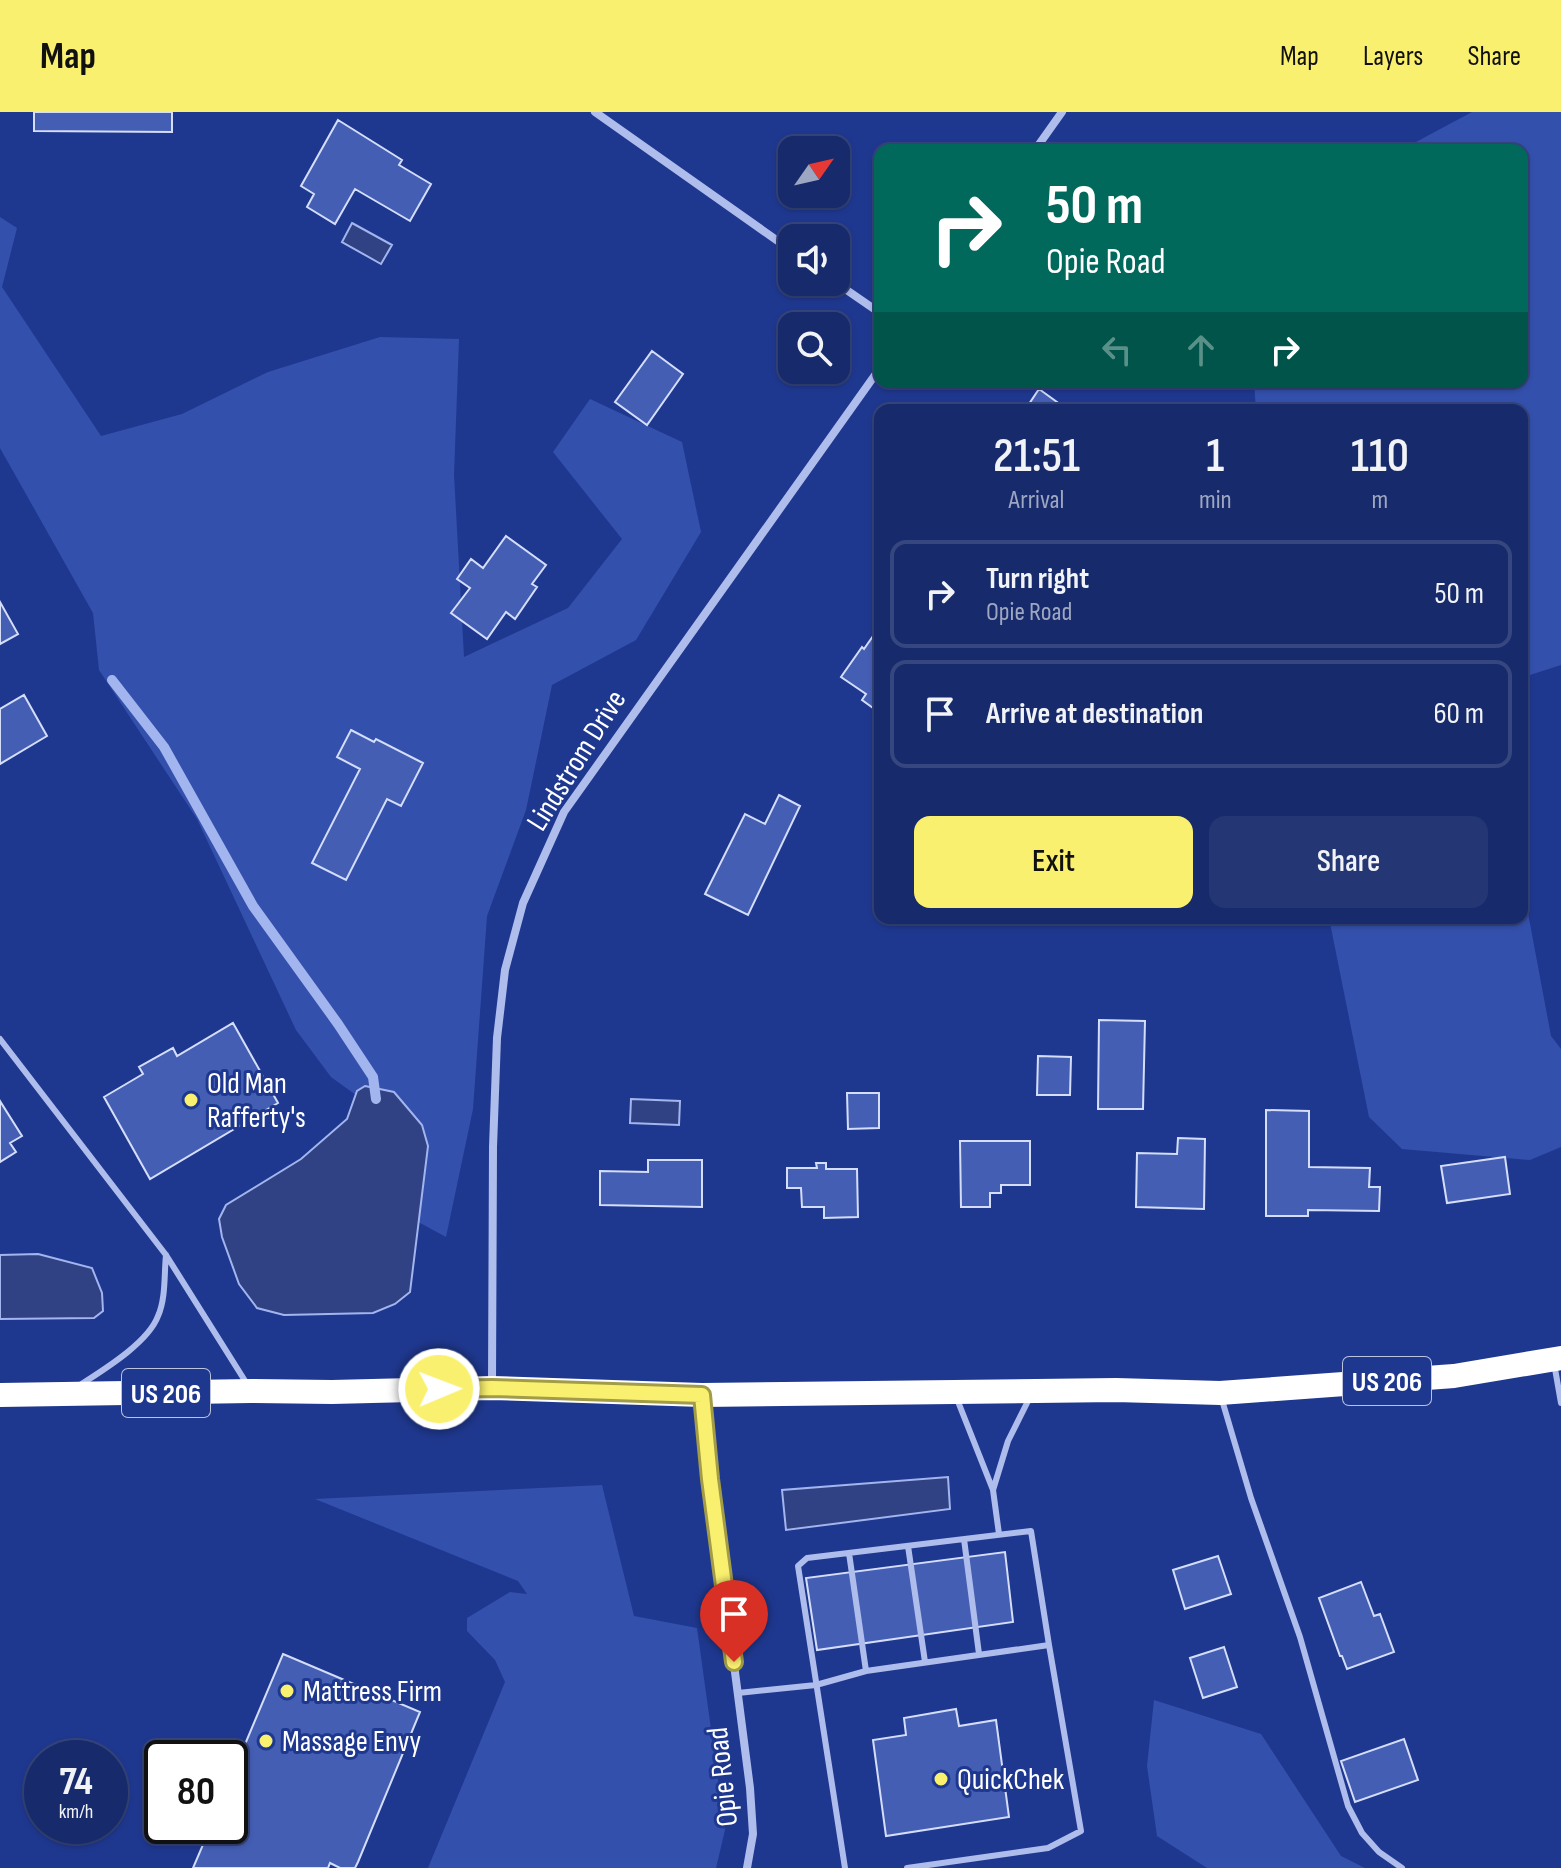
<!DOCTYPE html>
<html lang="en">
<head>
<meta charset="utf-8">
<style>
	body { margin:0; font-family:"Sofia Sans Condensed",sans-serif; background:#243673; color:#f1f3f6; height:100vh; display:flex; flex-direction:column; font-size:30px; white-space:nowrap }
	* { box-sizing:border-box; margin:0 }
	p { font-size:26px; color:#9ea7c1 }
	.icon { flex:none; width:44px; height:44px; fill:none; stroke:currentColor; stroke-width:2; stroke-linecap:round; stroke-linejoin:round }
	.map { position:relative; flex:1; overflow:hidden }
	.details { position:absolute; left:874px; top:292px; width:654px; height:520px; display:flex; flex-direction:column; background:#172a6b; border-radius:16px; box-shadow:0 2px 6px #0004,0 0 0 2px #36467e }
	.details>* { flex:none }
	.hud { position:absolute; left:874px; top:32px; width:654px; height:244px; border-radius:16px; box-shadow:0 2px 6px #0004,0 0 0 2px #36467e; background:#00695c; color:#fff; overflow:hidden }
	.needle { width:52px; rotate:56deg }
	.controls { position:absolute; left:778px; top:24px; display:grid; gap:16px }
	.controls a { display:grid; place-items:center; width:72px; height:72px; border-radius:16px; background:#172a6b; box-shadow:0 2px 6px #0004,0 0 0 2px #36467e; font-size:40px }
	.speed { position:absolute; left:24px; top:1628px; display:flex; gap:16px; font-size:40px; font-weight:700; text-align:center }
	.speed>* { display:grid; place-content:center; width:104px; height:104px; border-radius:50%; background:#172a6b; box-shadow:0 2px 6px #0004,0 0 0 2px #36467e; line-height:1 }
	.speed small { font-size:20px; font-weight:400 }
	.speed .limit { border:4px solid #111; border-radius:12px; background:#fff; color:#111 }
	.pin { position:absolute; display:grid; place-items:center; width:68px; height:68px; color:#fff; margin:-82px -34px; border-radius:50% 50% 50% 0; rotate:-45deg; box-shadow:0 0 8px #0007 }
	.pin .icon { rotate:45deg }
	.me { position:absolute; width:88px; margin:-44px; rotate:89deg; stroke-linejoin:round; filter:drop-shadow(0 0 6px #0008) }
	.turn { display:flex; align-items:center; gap:28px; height:168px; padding:0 40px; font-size:36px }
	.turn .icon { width:104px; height:104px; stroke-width:2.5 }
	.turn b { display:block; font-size:56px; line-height:68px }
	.lanes { display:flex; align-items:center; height:76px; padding:0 40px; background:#0003; justify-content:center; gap:40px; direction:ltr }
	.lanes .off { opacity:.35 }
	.eta { display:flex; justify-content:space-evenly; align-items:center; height:136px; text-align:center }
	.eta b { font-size:48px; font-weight:600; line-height:56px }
	.cta { display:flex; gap:16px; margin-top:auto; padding:16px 40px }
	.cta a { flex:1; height:92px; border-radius:16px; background:#faf06f; color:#111; font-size:32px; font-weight:600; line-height:92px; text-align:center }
	.cta a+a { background:#243673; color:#f1f3f6 }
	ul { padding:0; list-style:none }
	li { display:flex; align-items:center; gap:24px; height:108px; margin:0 16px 12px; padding:0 24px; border:4px solid #36467e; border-radius:16px }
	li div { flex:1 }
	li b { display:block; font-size:30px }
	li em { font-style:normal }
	header { display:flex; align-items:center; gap:48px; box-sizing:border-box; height:112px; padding:0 40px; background:#faf06f; color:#111 }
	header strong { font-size:38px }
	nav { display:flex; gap:44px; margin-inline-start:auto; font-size:28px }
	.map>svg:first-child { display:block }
	.green { fill:#3350ad }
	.water { fill:#304283; stroke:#a2b5ee; stroke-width:2 }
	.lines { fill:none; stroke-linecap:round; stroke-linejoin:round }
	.stream { stroke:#a2b5ee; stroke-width:10 }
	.building { fill:#445eb4; stroke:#d4ddf9; stroke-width:2 }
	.lane { stroke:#afbded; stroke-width:6 }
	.street { stroke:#afbded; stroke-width:8 }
	.highway { stroke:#fff; stroke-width:24 }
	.route-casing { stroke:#a29c48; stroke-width:20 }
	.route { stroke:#faf06f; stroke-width:14 }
	.poi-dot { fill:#faf06f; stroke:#1f388f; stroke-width:3 }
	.labels { text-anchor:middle; stroke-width:6; stroke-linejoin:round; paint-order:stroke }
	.shield { fill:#1f388f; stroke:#bcc3dd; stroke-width:2 }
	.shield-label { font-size:28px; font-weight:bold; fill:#fff }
	.street-label { font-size:30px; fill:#fff; stroke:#1f388f }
	.poi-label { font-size:30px; fill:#fff; stroke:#1f388f; text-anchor:start }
</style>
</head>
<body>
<header>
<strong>Map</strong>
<nav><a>Map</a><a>Layers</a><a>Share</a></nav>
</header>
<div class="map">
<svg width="1561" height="1756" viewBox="0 0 1561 1756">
	<rect width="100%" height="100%" fill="#1f388f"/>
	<!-- green -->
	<path class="green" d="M1472,0h89v553l-31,10 -8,67v-332h-266l-2,-28h268v-232h-121z
		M0,105l17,11 -15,59 99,149 81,-22 86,-42 112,-35 79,2 -5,136 10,182 104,-49 54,-69 -69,-87 37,-53 92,43 19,90 -65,108 -84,45 -26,125 -39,106 -14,193 -27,128 -37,-20 -20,-98 -58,-42 -35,-47 -99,-211 -98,-149 -6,-57 -93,-165z
		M1522,769l29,155 10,13v98l-31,13 -128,-11 -33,-32 -40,-199h193z
		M602,1373l32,131 63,12 28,202 -9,38h-288l77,-186 -10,-22 -28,-29v-13l43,-26 17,2 -9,-13 -203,-82z
		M1154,1588l107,34 80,122 24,12h-158l-50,-32 -10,-70z"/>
	<!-- water -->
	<path class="water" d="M352,111l40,22 -11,19 -39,-22z
		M365,974l29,6 28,33 6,21 -18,146 -15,12 -22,9 -89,2 -27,-7 -18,-24 -17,-47 -3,-18 7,-14 75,-46 46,-40 10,-28z
		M631,987l49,2 -1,24 -49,-2z
		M38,1142l54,14 10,25 1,18 -9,7 -94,1v-64z
		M948,1365l2,32 -164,21 -4,-40z"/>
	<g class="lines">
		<!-- stream -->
		<path class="stream" d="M112,568l52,67 89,159 85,118 35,53 3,22"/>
	</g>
	<!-- building -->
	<path class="building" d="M34,0h138v20l-138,-1z
		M338,8l64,40 -3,5 32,19 -21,37 -55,-32 -20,35 -28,-17 7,-13 -13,-8z
		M652,239l31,23 -36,51 -32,-23z
		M1039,277l29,21h-43z
		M506,424l40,29 -14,19 5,3 -22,32 -9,-7 -19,27 -36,-26 19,-25 -13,-9 14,-20 12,9z
		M0,490l18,32 -18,10z
		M880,514v42l-4,6 4,3v36l-18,-13 4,-6 -25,-17 21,-30 2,2z
		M24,583l23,41 -47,28v-55z
		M351,618l23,12 2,-3 47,24 -22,43 -14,-7 -41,81 -34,-17 48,-94 -23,-12z
		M779,683l21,11 -52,109 -43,-21 40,-80 20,10z
		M1099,908l46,1 -2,88h-45z
		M233,911l45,80 -128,76 -46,-82 39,-23 -4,-7 34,-19 4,8z
		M1038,944l33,1 -1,38h-33z
		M847,981h32v35l-31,1z
		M0,989l22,35 -12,7 6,9 -16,10z
		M1266,998l43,1v56l61,1 -1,19h11l-1,24 -71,-1v6h-42z
		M1178,1026l27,1 -1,70 -68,-2 1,-54 40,1z
		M960,1029h70v44h-29v8h-11v14h-29z
		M1505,1045l5,37 -63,9 -6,-37z
		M648,1048h54v47l-102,-2v-34l48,1z
		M816,1051h10v6h31l1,48 -34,1v-11h-22l-1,-19h-14v-20h30z
		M1005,1440l8,70 -196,28 -11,-72z
		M1218,1444l13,38 -46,15 -12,-39z
		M1361,1470l13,34 6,-2 14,38 -47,17 -5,-13h-2l-21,-58z
		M1224,1535l13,40 -34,11 -13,-40z
		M283,1542l137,58 -62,150 -3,6h-15l-10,-5 -2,5h-135l18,-42h19v-46z
		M956,1597l3,17 37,-6 13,97 -123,19 -13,-96 33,-5 -2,-17z
		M1404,1627l14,41 -63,22 -14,-41z"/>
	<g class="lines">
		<!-- lane -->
		<path class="lane" d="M0,927l166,216 81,129
			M1554,1251l7,40
			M80,1273c23,-15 68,-42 78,-69 8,-18 6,-42 8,-61
			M957,1287l36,91 6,44
			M1222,1288l29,98 49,139 48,169 14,27 17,19 23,16
			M993,1378l15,-49 22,-44
			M964,1427l15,115
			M908,1434l17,116
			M849,1441l17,118
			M738,1581l78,-8 50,-14 183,-26
			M845,1756l-47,-302 9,-8 224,-27 18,114 32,186 -33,17 -141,20"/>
		<!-- street -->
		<path class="street" d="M595,0l197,139
			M1035,38l27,-38
			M835,170l45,31
			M492,1271l1,-236 4,-109 8,-68 18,-67 41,-91 316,-444
			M702,1287l8,80 40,309 3,46 -6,34"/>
		<!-- highway -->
		<path class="highway" d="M0,1283l251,-4 81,1 160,-4 210,7 414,-5 104,3 234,-17 107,-18"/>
	</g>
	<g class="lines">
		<!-- route casing -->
		<g class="route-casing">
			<path id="route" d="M439,1277l53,-1 210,7 8,84 24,183"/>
		</g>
		<!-- route -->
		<use href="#route" class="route"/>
	</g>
	<!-- markers -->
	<g class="poi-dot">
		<circle cx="191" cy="988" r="8"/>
		<circle cx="287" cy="1579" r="8"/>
		<circle cx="266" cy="1629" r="8"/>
		<circle cx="941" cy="1667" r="8"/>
	</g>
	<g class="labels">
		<!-- shield labels -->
		<g class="shield">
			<rect x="1343" y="1245" width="88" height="48" rx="6"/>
			<rect x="122" y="1257" width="88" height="48" rx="6"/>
		</g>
		<g class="shield-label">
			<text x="1387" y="1279">US 206</text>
			<text x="166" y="1291">US 206</text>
		</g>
		<!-- street labels -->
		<g class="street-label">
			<text transform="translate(576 648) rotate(-58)" y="10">Lindstrom Drive</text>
			<text transform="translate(722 1665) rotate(-96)" y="10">Opie Road</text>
		</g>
		<!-- poi labels -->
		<g class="poi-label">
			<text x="207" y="981">Old Man<tspan x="207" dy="34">Rafferty's</tspan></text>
			<text x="303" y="1589">Mattress Firm</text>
			<text x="282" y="1639">Massage Envy</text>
			<text x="957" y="1677">QuickChek</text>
		</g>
	</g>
</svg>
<div class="controls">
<a><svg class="needle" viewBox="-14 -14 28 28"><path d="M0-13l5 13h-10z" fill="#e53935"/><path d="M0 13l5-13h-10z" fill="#9ea7c1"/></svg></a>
<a><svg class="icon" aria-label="sound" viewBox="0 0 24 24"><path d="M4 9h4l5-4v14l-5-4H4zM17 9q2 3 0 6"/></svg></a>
<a><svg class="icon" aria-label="search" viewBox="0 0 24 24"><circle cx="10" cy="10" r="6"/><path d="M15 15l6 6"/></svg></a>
</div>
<div class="speed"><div>74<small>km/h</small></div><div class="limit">80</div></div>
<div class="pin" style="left:734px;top:1550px;background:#d93025"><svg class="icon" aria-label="arrive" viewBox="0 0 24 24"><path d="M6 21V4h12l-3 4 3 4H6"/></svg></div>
<svg class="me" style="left:439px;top:1277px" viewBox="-20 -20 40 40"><circle r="17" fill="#faf06f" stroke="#fff" stroke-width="3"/><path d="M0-11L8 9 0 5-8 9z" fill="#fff"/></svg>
<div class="hud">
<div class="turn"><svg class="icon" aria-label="right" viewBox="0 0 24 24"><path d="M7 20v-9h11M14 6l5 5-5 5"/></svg><div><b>50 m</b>Opie Road</div></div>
<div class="lanes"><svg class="icon off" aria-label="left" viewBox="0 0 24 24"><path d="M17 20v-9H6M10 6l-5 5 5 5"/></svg><svg class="icon off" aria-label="ahead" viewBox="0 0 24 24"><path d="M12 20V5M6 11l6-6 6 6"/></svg><svg class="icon" aria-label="right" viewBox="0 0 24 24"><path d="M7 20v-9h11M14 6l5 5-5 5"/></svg></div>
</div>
<section class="details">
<div class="eta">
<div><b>21:51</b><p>Arrival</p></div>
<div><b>1</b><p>min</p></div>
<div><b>110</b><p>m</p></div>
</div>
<ul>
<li><svg class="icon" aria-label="right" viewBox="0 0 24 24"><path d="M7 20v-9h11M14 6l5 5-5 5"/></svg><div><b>Turn right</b><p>Opie Road</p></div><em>50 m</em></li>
<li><svg class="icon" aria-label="arrive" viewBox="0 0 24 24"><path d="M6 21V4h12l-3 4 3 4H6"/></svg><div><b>Arrive at destination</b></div><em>60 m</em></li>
</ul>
<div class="cta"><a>Exit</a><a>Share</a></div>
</section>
</div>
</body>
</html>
